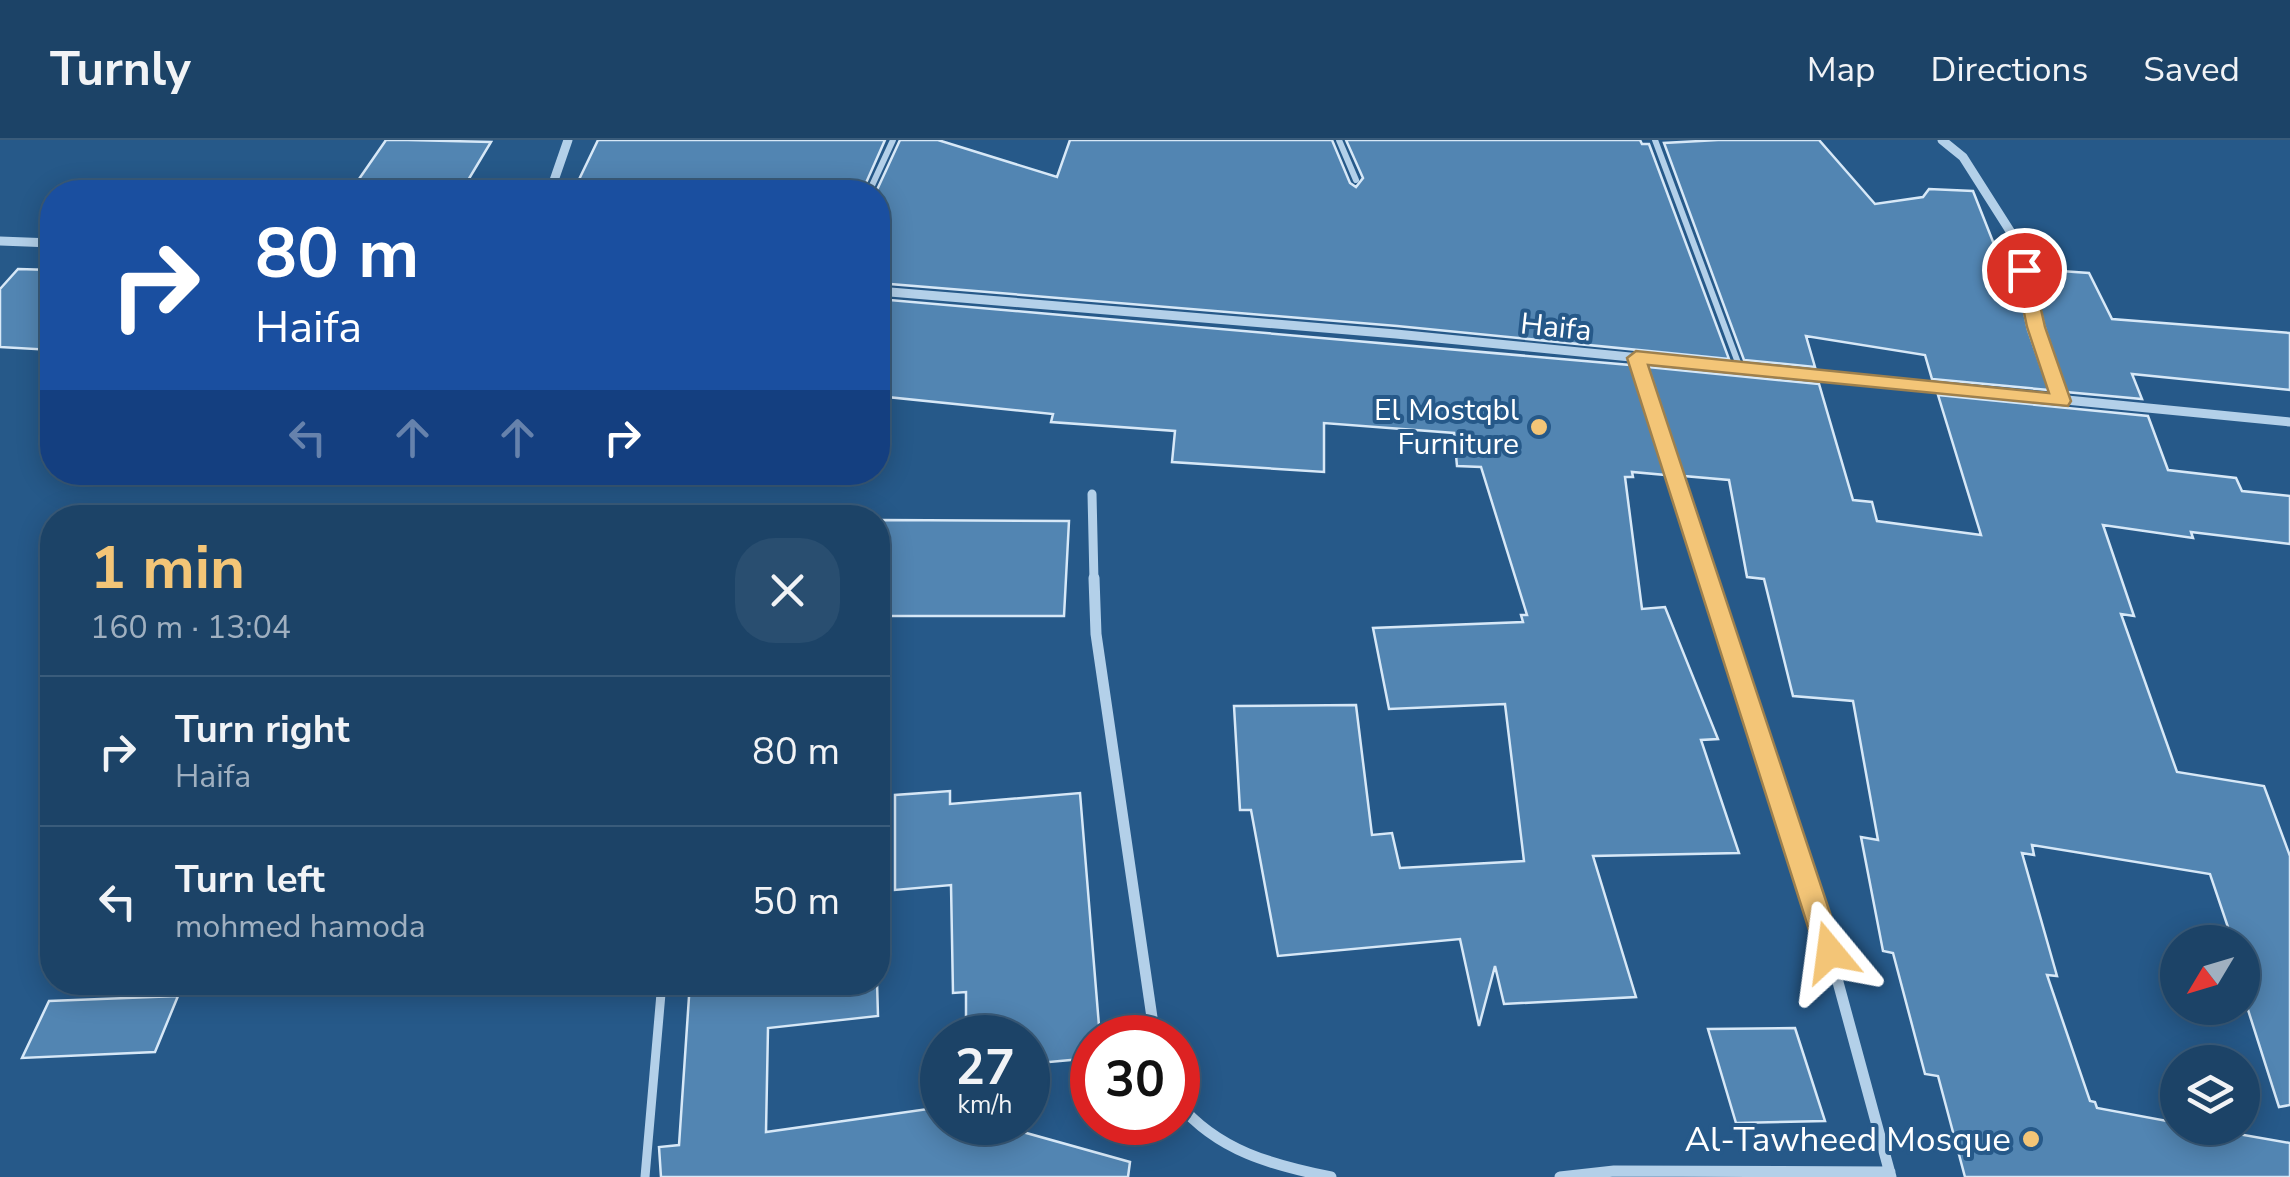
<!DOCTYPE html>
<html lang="en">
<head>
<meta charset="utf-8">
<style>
	body { margin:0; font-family:"Nunito Sans",sans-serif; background:#294e70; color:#f1f3f6; height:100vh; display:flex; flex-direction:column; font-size:38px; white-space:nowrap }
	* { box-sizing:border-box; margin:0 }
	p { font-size:32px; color:#a0b0c0 }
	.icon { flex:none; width:55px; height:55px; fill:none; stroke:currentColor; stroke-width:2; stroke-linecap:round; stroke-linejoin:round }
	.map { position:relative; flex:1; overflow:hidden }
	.details { position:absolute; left:40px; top:365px; width:850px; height:490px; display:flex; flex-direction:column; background:#1c4367; border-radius:40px; box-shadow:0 5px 25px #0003,0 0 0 2px #3a5c7b }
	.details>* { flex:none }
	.hud { position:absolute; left:40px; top:40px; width:850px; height:305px; border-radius:40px; box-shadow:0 5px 25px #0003,0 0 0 2px #3a5c7b; background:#1a4fa0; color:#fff; overflow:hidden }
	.needle { width:65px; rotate:232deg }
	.controls { position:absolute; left:2160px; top:785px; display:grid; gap:20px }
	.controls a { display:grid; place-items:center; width:100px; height:100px; border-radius:50%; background:#1c4367; box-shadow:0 5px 25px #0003,0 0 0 2px #3a5c7b; font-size:50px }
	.speed { position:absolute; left:920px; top:875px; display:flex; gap:20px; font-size:50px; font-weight:700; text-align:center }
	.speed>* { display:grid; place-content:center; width:130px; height:130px; border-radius:50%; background:#1c4367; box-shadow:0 5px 25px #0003,0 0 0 2px #3a5c7b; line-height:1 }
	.speed small { font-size:25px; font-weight:400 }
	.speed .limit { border:15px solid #d22; background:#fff; color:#111 }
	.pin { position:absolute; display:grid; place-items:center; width:85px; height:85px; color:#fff; margin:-42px; border:5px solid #fff; border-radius:50%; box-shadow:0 2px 10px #0007 }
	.me { position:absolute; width:110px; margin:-55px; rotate:344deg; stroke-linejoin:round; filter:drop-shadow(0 0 8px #0008) }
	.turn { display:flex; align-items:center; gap:35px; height:210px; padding:0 50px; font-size:45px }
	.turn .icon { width:130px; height:130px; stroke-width:2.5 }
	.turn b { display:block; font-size:70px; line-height:85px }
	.lanes { display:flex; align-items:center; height:95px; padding:0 50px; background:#0003; justify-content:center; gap:50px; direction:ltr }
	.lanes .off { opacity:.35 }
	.round { display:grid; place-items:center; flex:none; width:105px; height:105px; border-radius:40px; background:#294e70 }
	.headline { display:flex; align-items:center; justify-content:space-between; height:170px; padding:0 50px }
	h1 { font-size:60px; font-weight:700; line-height:75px; color:#f3c577 }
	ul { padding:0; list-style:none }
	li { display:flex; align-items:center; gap:30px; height:150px; padding:0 50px; border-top:2px solid #3a5c7b }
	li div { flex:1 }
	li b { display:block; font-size:38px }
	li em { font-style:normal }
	header { display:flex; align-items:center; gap:60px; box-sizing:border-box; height:140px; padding:0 50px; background:#1c4367; border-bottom:2px solid #3a5c7b }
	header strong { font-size:48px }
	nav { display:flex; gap:55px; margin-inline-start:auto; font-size:35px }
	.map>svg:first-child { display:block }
	.building { fill:#5285b2; stroke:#d7e8f7; stroke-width:2.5 }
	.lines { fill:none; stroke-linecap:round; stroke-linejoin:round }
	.lane-far1 { stroke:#b3d0e9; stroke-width:6 }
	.lane { stroke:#b3d0e9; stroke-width:9 }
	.street-far1 { stroke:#b3d0e9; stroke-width:9 }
	.street { stroke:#b3d0e9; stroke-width:11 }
	.route { fill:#f3c577; stroke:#9e804d; stroke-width:2.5 }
	.poi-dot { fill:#f3c577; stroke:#265989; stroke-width:4 }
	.labels { text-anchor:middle; stroke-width:8; stroke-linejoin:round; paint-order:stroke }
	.street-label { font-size:30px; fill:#fff; stroke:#265989 }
	.poi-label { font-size:30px; fill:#fff; stroke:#265989; text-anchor:end }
	.near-poi-label { font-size:35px; fill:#fff; stroke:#265989; text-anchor:end }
</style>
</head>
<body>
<header>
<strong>Turnly</strong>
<nav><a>Map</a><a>Directions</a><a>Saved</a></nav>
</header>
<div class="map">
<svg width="2290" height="1037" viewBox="0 0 2290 1037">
	<rect width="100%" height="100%" fill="#265989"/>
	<!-- building -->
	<path class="building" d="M386,0h22l83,2 -30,50h-111z
		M598,0h287l-23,52h-289z
		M900,0h38l119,37 13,-37h262l18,43 6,4 7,-9 -17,-38h294l2,4h7l80,215 -332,-33 -519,-43 -2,-91z
		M1718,0h101l56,64 48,-7 6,-8 44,2 30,76 11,1 14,62 21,60 -117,-11 -7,-24 -119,-19 9,31 -71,-7 -80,-217z
		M18,129l34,1v80l-52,-3v-58z
		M2031,129l58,4 23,46 178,14v57l-158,-16 10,25 -76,-7 -22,-67z
		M878,159l752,66 36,110 -34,-3 1,5h-8l17,132 23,-2 53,132 -17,1 38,113 -146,3 43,141 -132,7 -9,-38 -16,60 -19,-87 -182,17 -27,-146h-11l-6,-104 122,-1 16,130 20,-2 8,35 124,-7 -19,-157 -116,5 -16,-81 150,-6 -2,-7h6l-46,-148 -24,-1 -3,-33 -130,-10v49l-152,-10 3,-31 -124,-9 2,-8 -175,-18z
		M1648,227l171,17 34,116 19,2 5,19 104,14 -43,-140 210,21 20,54 68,8 6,13 48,5v48l-99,-12 2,6 -90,-13 31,91 -13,-2 56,158 87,14 26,70v249l-11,2 -37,-116v-49h-9l-23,-68 -178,-29 2,10 -12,-2 35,123 -10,-1 43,126 5,1 2,6 81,15v5h26l86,15v34h-325l-27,-101 -13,-2 -32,-121 -10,-2 -22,-114 17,3 -25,-139 -60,-5 -29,-117 -17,-2 -18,-97 -45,-4z
		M883,380l186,1 -5,95h-186v-59z
		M950,651v13l130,-11 20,245h-8v20l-64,6v-26h-62v-46l-13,1 -2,-108 -56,5v-95z
		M690,842h187l1,34 -110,12 -2,104 169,-24 7,2v12h45l143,40 -2,15h-467l-2,-30 20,-2z
		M178,856l-23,56 -133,6 27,-57z
		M1795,888l30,93 -89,2 -28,-94z"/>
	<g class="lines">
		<!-- lane-far1 -->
		<path class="lane-far1" d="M1339,0l17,40
			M1655,0l85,228
			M869,52l24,-52"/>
		<!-- lane -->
		<path class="lane" d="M645,1037l17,-195"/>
		<!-- street-far1 -->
		<path class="street-far1" d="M1942,0l21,17 54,85 19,85 25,74
			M550,52l18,-52
			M0,101l52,2
			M878,151l518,43 894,88
			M1636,218l74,223
			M1092,354l2,87"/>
		<!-- street -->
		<path class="street" d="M1094,438l2,56 59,404
			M1709,438l111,338 71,261
			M1178,963c40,48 94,62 153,74
			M1560,1037l54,-6 276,1"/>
	</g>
	<!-- route -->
	<path class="route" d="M2024,125l8,5 13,57 26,74 -3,5 -420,-41 195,587 -4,9 -9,4 -10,-4 -4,-9 -189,-594 9,-7 413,42 -22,-66 -12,-57z"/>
	<!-- markers -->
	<g class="poi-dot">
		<circle cx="1539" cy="287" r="10"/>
		<circle cx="2031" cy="999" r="10"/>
	</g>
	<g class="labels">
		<!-- street labels -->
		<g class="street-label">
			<text transform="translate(1556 187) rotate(6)" y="10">Haifa</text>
		</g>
		<!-- poi labels -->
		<g class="poi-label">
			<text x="1519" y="280">El Mostqbl<tspan x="1519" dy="34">Furniture</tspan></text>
		</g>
		<!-- near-poi labels -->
		<g class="near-poi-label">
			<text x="2011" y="1011">Al-Tawheed Mosque</text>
		</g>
	</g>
</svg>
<div class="controls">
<a><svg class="needle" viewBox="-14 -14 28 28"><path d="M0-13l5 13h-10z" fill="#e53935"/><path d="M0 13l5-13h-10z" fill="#a0b0c0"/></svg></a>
<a><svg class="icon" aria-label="layers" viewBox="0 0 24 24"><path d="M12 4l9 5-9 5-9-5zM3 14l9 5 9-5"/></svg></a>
</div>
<div class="speed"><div>27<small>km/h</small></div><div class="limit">30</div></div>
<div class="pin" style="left:2024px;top:130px;background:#d93025"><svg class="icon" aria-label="arrive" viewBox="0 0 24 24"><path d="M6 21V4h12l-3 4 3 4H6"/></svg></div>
<svg class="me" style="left:1830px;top:812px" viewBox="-20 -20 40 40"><path d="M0-17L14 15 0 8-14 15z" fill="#f3c577" stroke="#fff" stroke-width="4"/></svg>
<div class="hud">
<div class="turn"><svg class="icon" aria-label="right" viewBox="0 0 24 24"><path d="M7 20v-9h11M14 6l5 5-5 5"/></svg><div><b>80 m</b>Haifa</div></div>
<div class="lanes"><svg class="icon off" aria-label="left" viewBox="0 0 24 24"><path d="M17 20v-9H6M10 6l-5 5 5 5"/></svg><svg class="icon off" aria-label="ahead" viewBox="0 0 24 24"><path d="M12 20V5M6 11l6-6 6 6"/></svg><svg class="icon off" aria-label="ahead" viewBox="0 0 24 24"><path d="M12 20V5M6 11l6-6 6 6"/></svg><svg class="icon" aria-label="right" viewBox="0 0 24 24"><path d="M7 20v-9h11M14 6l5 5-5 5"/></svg></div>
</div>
<section class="details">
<div class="headline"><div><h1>1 min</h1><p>160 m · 13:04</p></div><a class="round"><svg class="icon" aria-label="close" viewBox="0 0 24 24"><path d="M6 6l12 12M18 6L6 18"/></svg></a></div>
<ul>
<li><svg class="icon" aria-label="right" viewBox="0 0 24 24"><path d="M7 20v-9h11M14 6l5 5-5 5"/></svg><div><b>Turn right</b><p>Haifa</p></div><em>80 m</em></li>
<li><svg class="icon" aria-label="left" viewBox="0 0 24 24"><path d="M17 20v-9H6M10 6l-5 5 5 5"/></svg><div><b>Turn left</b><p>mohmed hamoda</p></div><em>50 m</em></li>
</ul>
</section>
</div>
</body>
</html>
